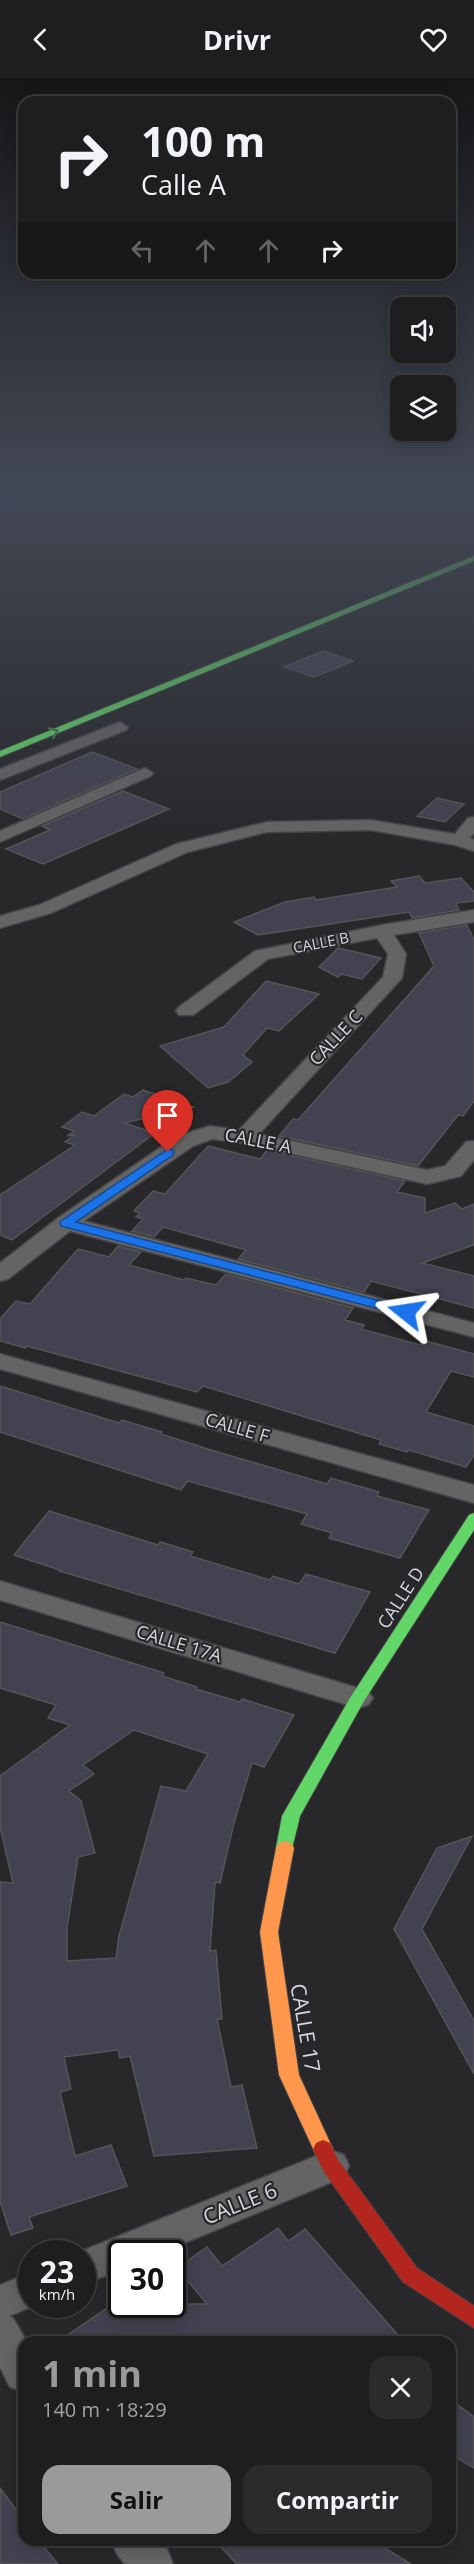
<!DOCTYPE html>
<html lang="es">
<head>
<meta charset="utf-8">
<style>
	body { margin:0; font-family:"Open Sans",sans-serif; background:#2b2b2d; color:#f1f3f6; height:100vh; display:flex; flex-direction:column; font-size:22px; white-space:nowrap }
	* { box-sizing:border-box; margin:0 }
	p { font-size:20px; color:#a1a2a5 }
	.icon { flex:none; width:33px; height:33px; fill:none; stroke:currentColor; stroke-width:2; stroke-linecap:round; stroke-linejoin:round }
	.map { position:relative; flex:1; overflow:hidden }
	.panel { position:absolute; left:18px; top:2258px; width:438px; height:210px; display:flex; flex-direction:column; background:#1e1e20; border-radius:18px; box-shadow:0 3px 15px #0003,0 0 0 2px #3c3c3e }
	.panel>* { flex:none }
	.top-card { position:absolute; left:18px; top:18px; width:438px; height:183px; border-radius:18px; box-shadow:0 3px 15px #0003,0 0 0 2px #3c3c3e; background:#1e1e20; color:#f1f3f6; overflow:hidden }
	.buttons { position:absolute; left:390px; top:219px; display:grid; gap:12px }
	.buttons a { display:grid; place-items:center; width:66px; height:66px; border-radius:12px; background:#1e1e20; box-shadow:0 3px 15px #0003,0 0 0 2px #3c3c3e; font-size:30px }
	.speed { position:absolute; left:18px; top:2162px; display:flex; gap:12px; font-size:30px; font-weight:700; text-align:center }
	.speed>* { display:grid; place-content:center; width:78px; height:78px; border-radius:50%; background:#1e1e20; box-shadow:0 3px 15px #0003,0 0 0 2px #3c3c3e; line-height:1 }
	.speed small { font-size:15px; font-weight:400 }
	.speed .limit { border:3px solid #111; border-radius:9px; background:#fff; color:#111 }
	.pin { position:absolute; display:grid; place-items:center; width:51px; height:51px; color:#fff; margin:-62px -26px; border-radius:50% 50% 50% 0; rotate:-45deg; box-shadow:0 0 6px #0007 }
	.pin .icon { rotate:45deg }
	.me { position:absolute; width:66px; margin:-33px; rotate:285deg; stroke-linejoin:round; filter:drop-shadow(0 0 4px #0008) }
	.turn { display:flex; align-items:center; gap:21px; height:126px; padding:0 24px; font-size:27px }
	.turn .icon { width:78px; height:78px; stroke-width:2.5 }
	.turn b { display:block; font-size:42px; line-height:51px }
	.lanes { display:flex; align-items:center; height:57px; padding:0 24px; background:#0003; justify-content:center; gap:30px; direction:ltr }
	.lanes .off { opacity:.35 }
	.round { display:grid; place-items:center; flex:none; width:63px; height:63px; border-radius:18px; background:#2b2b2d }
	.summary { display:flex; align-items:center; justify-content:space-between; height:102px; padding:0 24px }
	h1 { font-size:36px; font-weight:700; line-height:45px; color:#9a9a9d }
	.cta { display:flex; gap:12px; margin-top:auto; padding:12px 24px }
	.cta a { flex:1; height:69px; border-radius:18px; background:#9a9a9d; color:#111; font-size:24px; font-weight:700; line-height:69px; text-align:center }
	.cta a+a { background:#2b2b2d; color:#f1f3f6 }
	header { display:flex; justify-content:space-between; align-items:center; height:78px; padding:0 24px; background:#1e1e20; font-size:27px; font-weight:700 }
	.map>svg:first-child { display:block }
	.water { fill:#494888 }
	.building { fill:#434250; stroke:#555557; stroke-width:1.5; fill-rule:evenodd }
	.lines { fill:none; stroke-linecap:round; stroke-linejoin:round }
	.street-casing { stroke:#444447; stroke-width:3 }
	.fast-casing { stroke:#444447; stroke-width:2 }
	.slow-casing { stroke:#444447; stroke-width:2 }
	.jam-casing { stroke:#444447; stroke-width:2 }
	.street { fill:#646465; fill-rule:evenodd }
	.fast { fill:#63d668; fill-rule:evenodd }
	.slow { fill:#ff974d; fill-rule:evenodd }
	.jam { fill:#b3261e; fill-rule:evenodd }
	.oneway { stroke:#457e4a }
	.route { fill:#1a73e8; stroke:#114b97; stroke-width:1.5 }
	.labels { text-anchor:middle; stroke-width:4.5; stroke-linejoin:round; paint-order:stroke }
	.far-street-label { font-size:15px; fill:#d7d7da; stroke:#27272c }
	.street-label { font-size:18px; fill:#d7d7da; stroke:#27272c }
	.near-street-label { font-size:21px; fill:#d7d7da; stroke:#27272c }
</style>
</head>
<body>
<header><svg class="icon" aria-label="back" viewBox="0 0 24 24"><path d="M15 5l-7 7 7 7"/></svg>Drivr<svg class="icon" aria-label="heart" viewBox="0 0 24 24"><path d="M12 20l-8-8c-3-5 5-10 8-4 3-6 11-1 8 4z"/></svg></header>
<div class="map">
<svg width="474" height="2486" viewBox="0 0 474 2486">
	<rect width="100%" height="100%" fill="#28282b"/>
	<!-- water -->
	<path class="water" d="M0,415h60l-17,4 -43,16z"/>
	<!-- building -->
	<path class="building" d="M323,573l30,10 -39,16 -30,-10z
		M92,674l45,17 -114,50 -23,-10v-17z
		M123,713l46,18 -126,55 -37,-15 44,-19 -8,-4z
		M437,720l27,6 -19,18 -28,-6z
		M419,798l6,7 36,-5 13,14v9l-18,2 3,7 -47,8 -3,-6 -151,23 -24,-13 51,-20 29,-5 2,3 81,-13 -6,-6z
		M467,847l7,15v161l-11,15 -5,-1 -40,51 -139,-30 14,-17 5,1 136,-154 -15,-33z
		M338,870l43,10 -19,21 -21,-5 -3,3 -19,-10z
		M266,903l53,13 -40,37 -12,-3 -24,27 9,7 -24,20 -20,6 -48,-42 64,-19z
		M143,1012l50,17 -69,16 31,10 -143,107 -12,-5v-40l75,-50 -10,-3 11,-8 -9,2 7,-5 -12,-4 20,-15 12,4 30,-22 9,3z
		M208,1068l52,13 7,-9 138,31 -8,11 28,6v15l30,-10 7,6 12,-5v41l-52,18 52,13v32l-103,-27 -7,11 -126,-33 8,-9 -83,-23 -9,10 -22,-6 11,-12 -7,-2 4,-4 -6,-2 19,-20 12,3z
		M118,1168l23,6 -12,13 55,15 2,-2 30,7 10,-11 127,34 -8,12 19,5 -3,4 59,16 3,-5 51,14v23l-23,-6 -25,41 48,14v29l-8,12 -57,-17 -2,2 -28,-8 2,-4 -178,-54 -6,6 -170,-46 -2,2 -25,-7v-22l16,-18 14,3 48,-55 31,8z
		M0,1308l119,37 3,-3 40,12 -1,2 50,16 116,34 4,-6 48,14 -2,4 52,14 -29,48 -71,-20 3,-5 -31,-9 6,-10 -119,-33 -7,9 -181,-58z
		M49,1433l109,34 2,-3 33,10 -3,4 80,24 3,-4 26,8 7,-10 64,18 -35,61 -276,-82 1,-1 -46,-15z
		M0,1544l164,51 -2,3 35,11 -1,2 44,13 2,-3 52,16 -30,52 -12,-4 -18,60 -14,60 -5,-1 -5,69 6,-1 6,69h-5l14,68 11,-2 15,63 -103,8 -24,-100 -10,2 -2,-8 -54,7 7,32 -11,3 15,64 36,-11 16,41 -98,31 4,11 -22,7 -11,-34v-319l13,1 -13,-56v-51l70,-51 -22,-7 8,-13 -56,-17zM134,1652l74,24 -22,37 -25,-5 -42,150 -3,22 -49,3v-33l11,-71 17,-4 -14,-52 -12,-10 25,-17 -11,-9z
		M472,1758l-50,93 52,92v53l-80,-145 43,-81z
		M278,2150l10,13 17,-12 99,113h-347l56,-38h94l-30,-36 30,-21 15,19z
		M450,2321l24,18v51l-24,-14z
		M0,2410l24,32v20h14l20,24h-58z
		M214,2462h158l39,24h-174z"/>
	<g class="lines">
		<!-- street casing -->
		<g class="street-casing">
			<path id="street" d="M120,644l8,5 -2,3 -126,50v-11z
				M145,690l8,5 -2,3 -151,66v-11z
				M474,739v16l-4,5 4,2v11l-19,-6 -84,-15 -104,2 -79,20 -137,61 -51,15v-12l39,-11 137,-61 91,-22 104,-2 84,14 13,-16z
				M474,832v12l-80,13 12,19 -4,24 -143,156 168,36 18,-4 21,-24 8,-1v19l-13,16 -34,8 -183,-41 -32,-4 -19,7 -109,75 390,102v14l-404,-106 -62,48 -8,2v-18l58,-45 119,-82 33,-10 29,4 144,-153 5,-23 -11,-16 -109,21 -75,56h-14l-3,-4 3,-4 76,-56 127,-26z
				M0,1276l474,131v18l-474,-134z
				M0,1503l368,110 5,7 -5,7 -10,3 -358,-108z
				M331,2072l13,5 5,11 -5,11 -184,76h-38v16l-40,16v-32h-5z
				M32,2194v32h6l-29,12 4,2 14,24h-3v50l-14,-5 -10,-20v-82z
				M111,2462h47l9,9 6,15h-48l-8,-10z"/>
		</g>
		<!-- fast casing -->
		<g class="fast-casing">
			<path id="fast" d="M474,478v5l-474,196v-6z
				M474,1435v17l-110,171 -64,115 -9,37 -6,2 -6,-2 -3,-5 6,-32 68,-118 119,-183z"/>
		</g>
		<!-- slow casing -->
		<g class="slow-casing">
			<path id="slow" d="M285,1763l6,2 3,5 -16,84 21,143 34,74 -3,6 -7,3 -7,-3 -37,-80 -19,-143 16,-84 3,-5z"/>
		</g>
		<!-- jam casing -->
		<g class="jam-casing">
			<path id="jam" d="M323,2062l7,3 8,17 79,108 57,38v22l-71,-46 -79,-110 -11,-23 3,-6z"/>
		</g>
		<!-- street -->
		<use href="#street" class="street"/>
		<!-- fast -->
		<use href="#fast" class="fast"/>
		<!-- slow -->
		<use href="#slow" class="slow"/>
		<!-- jam -->
		<use href="#jam" class="jam"/>
	</g>
	<!-- one-way arrows -->
	<defs><path id="oneway-chevron" d="M-2-3.5L2.5 0L-2 3.5" fill="none" stroke-width="1.6" stroke-linecap="round" stroke-linejoin="round" transform="scale(1.5)"/></defs>
	<use class="oneway" href="#oneway-chevron" transform="translate(54 654) rotate(-23)"/>
	<!-- sky -->
	<linearGradient id="sky" x2="0" y2="1"><stop stop-color="#161618"/><stop offset="0.54" stop-color="#424855"/><stop offset="1" stop-color="#424855" stop-opacity="0"/></linearGradient>
	<rect width="474" height="763" fill="url(#sky)"/>
	<!-- route -->
	<path class="route" d="M168,1071l5,1 1,2 -1,3 -97,67 335,87 2,3 -7,4 -345,-90 -1,-3 1,-2z"/>
	<g class="labels">
		<!-- far-street labels -->
		<g class="far-street-label">
			<text transform="translate(321 865) rotate(-11)" y="5">CALLE B</text>
		</g>
		<!-- street labels -->
		<g class="street-label">
			<text transform="translate(336 960) rotate(-47)" y="6">CALLE C</text>
			<text transform="translate(258 1063) rotate(11)" y="6">CALLE A</text>
			<text transform="translate(237 1350) rotate(16)" y="6">CALLE F</text>
			<text transform="translate(401 1520) rotate(-57)" y="6">CALLE D</text>
			<text transform="translate(179 1566) rotate(17)" y="6">CALLE 17A</text>
		</g>
		<!-- near-street labels -->
		<g class="near-street-label">
			<text transform="translate(305 1950) rotate(80)" y="7">CALLE 17</text>
			<text transform="translate(240 2126) rotate(-22)" y="7">CALLE 6</text>
		</g>
	</g>
</svg>
<div class="buttons">
<a><svg class="icon" aria-label="sound" viewBox="0 0 24 24"><path d="M4 9h4l5-4v14l-5-4H4zM17 9q2 3 0 6"/></svg></a>
<a><svg class="icon" aria-label="layers" viewBox="0 0 24 24"><path d="M12 4l9 5-9 5-9-5zM3 14l9 5 9-5"/></svg></a>
</div>
<div class="speed"><div>23<small>km/h</small></div><div class="limit">30</div></div>
<div class="pin" style="left:168px;top:1074px;background:#d93025"><svg class="icon" aria-label="arrive" viewBox="0 0 24 24"><path d="M6 21V4h12l-3 4 3 4H6"/></svg></div>
<svg class="me" style="left:406px;top:1234px" viewBox="-20 -20 40 40"><path d="M0-17L14 15 0 8-14 15z" fill="#1a73e8" stroke="#fff" stroke-width="4"/></svg>
<div class="top-card">
<div class="turn"><svg class="icon" aria-label="right" viewBox="0 0 24 24"><path d="M7 20v-9h11M14 6l5 5-5 5"/></svg><div><b>100 m</b>Calle A</div></div>
<div class="lanes"><svg class="icon off" aria-label="left" viewBox="0 0 24 24"><path d="M17 20v-9H6M10 6l-5 5 5 5"/></svg><svg class="icon off" aria-label="ahead" viewBox="0 0 24 24"><path d="M12 20V5M6 11l6-6 6 6"/></svg><svg class="icon off" aria-label="ahead" viewBox="0 0 24 24"><path d="M12 20V5M6 11l6-6 6 6"/></svg><svg class="icon" aria-label="right" viewBox="0 0 24 24"><path d="M7 20v-9h11M14 6l5 5-5 5"/></svg></div>
</div>
<section class="panel">
<div class="summary"><div><h1>1 min</h1><p>140 m · 18:29</p></div><a class="round"><svg class="icon" aria-label="close" viewBox="0 0 24 24"><path d="M6 6l12 12M18 6L6 18"/></svg></a></div>
<div class="cta"><a>Salir</a><a>Compartir</a></div>
</section>
</div>
</body>
</html>
